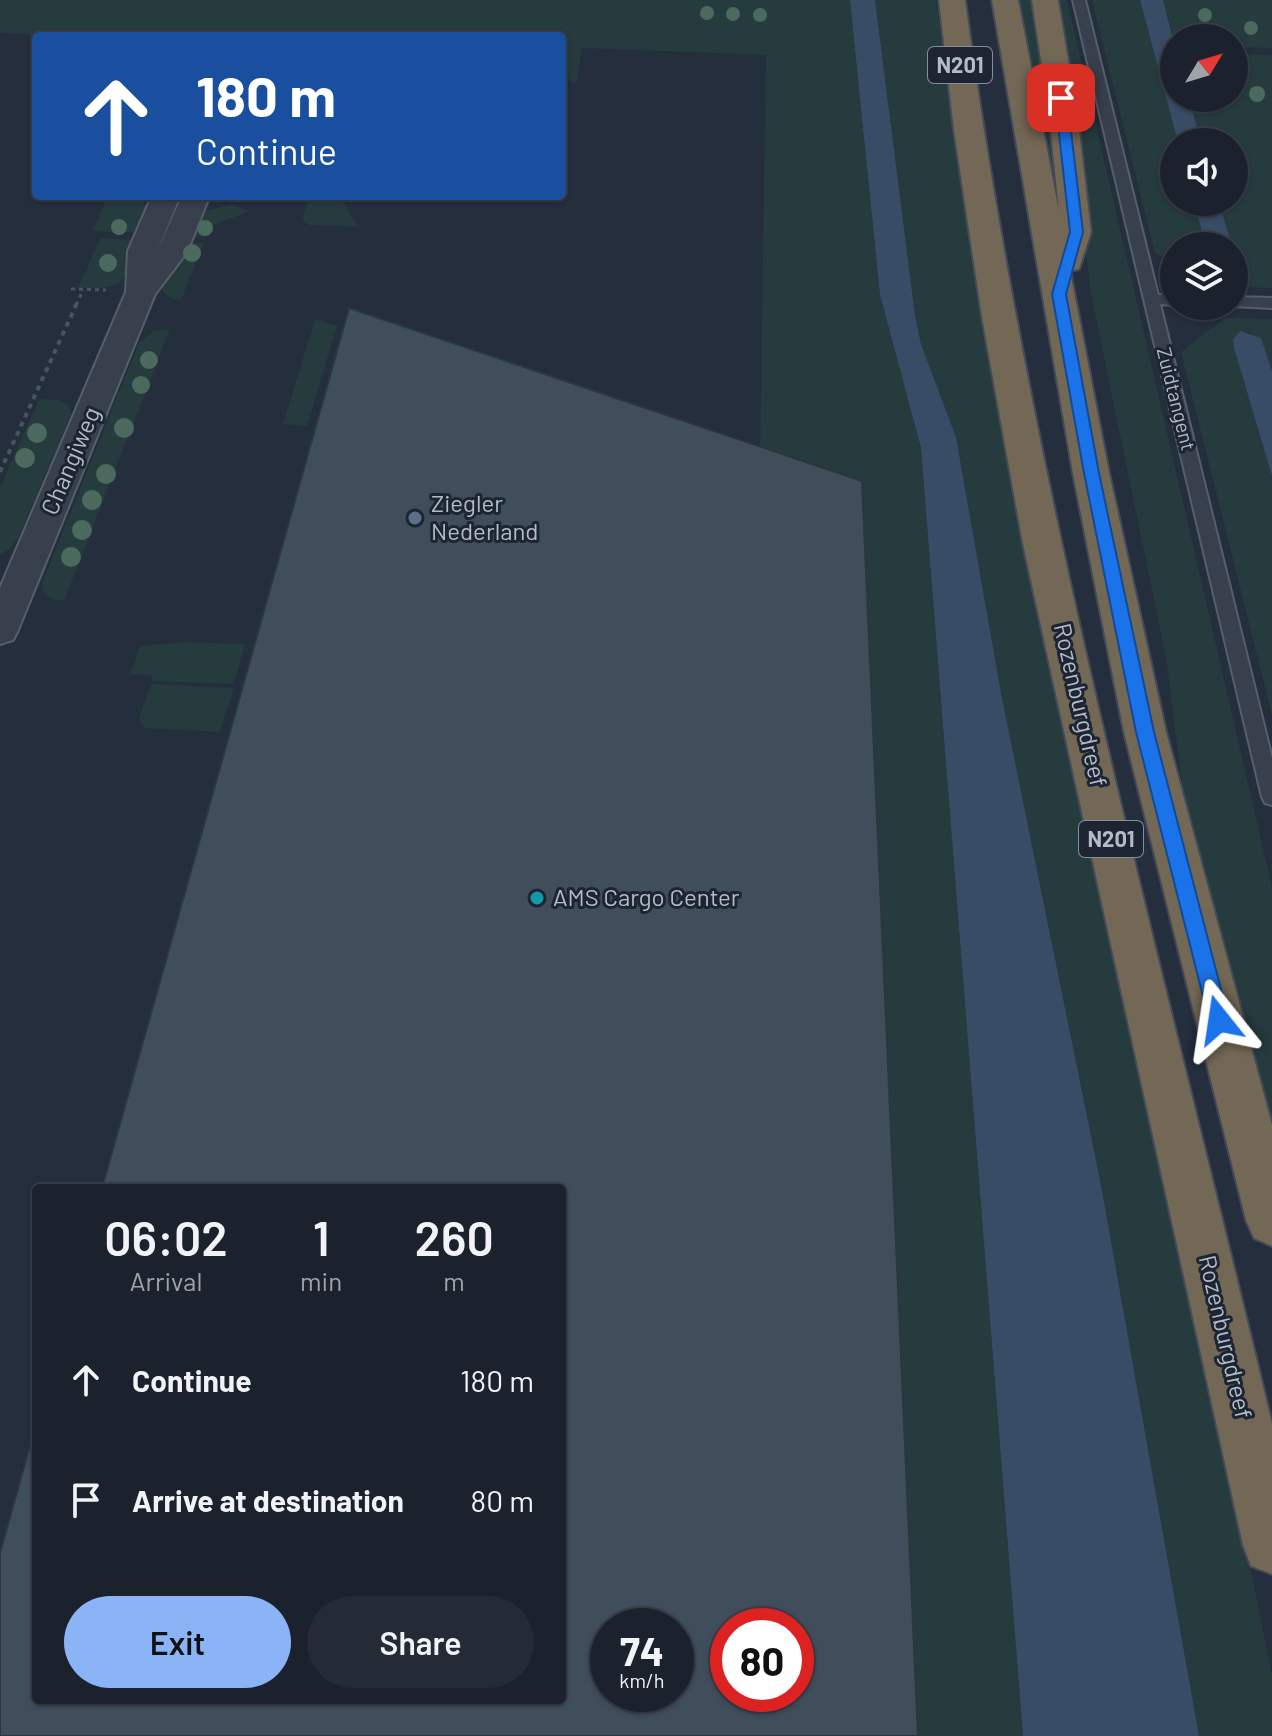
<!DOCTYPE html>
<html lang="en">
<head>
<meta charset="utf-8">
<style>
	body { margin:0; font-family:Barlow,sans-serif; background:#242a36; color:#f1f3f6; height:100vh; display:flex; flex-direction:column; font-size:30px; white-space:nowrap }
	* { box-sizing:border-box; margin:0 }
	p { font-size:26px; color:#a0a4aa }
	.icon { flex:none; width:44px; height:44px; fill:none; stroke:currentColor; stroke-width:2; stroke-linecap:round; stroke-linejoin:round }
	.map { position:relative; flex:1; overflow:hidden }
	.panel { position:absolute; left:32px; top:1184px; width:534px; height:520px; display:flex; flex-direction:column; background:#1b222e; border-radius:8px; box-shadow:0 2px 6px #0004,0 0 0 2px #393f4a }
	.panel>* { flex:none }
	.top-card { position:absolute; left:32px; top:32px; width:534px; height:168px; border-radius:8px; box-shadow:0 2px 6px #0004,0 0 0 2px #393f4a; background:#1a4fa0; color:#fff; overflow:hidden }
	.needle { width:52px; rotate:52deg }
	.fabs { position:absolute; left:1160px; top:24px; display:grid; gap:16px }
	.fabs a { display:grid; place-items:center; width:88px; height:88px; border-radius:50%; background:#1b222e; box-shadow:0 2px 6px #0004,0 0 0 2px #393f4a; font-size:40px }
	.speed { position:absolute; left:590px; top:1608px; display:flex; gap:16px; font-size:40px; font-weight:700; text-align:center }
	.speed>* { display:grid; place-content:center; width:104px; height:104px; border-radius:50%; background:#1b222e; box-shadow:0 2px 6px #0004,0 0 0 2px #393f4a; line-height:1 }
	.speed small { font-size:20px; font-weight:400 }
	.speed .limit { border:12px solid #d22; background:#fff; color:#111 }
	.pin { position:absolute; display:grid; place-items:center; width:68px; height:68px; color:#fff; margin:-34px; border-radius:16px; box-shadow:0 4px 12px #0006 }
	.me { position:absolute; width:88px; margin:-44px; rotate:345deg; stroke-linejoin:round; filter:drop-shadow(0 0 6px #0008) }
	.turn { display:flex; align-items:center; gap:28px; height:168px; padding:0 32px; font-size:36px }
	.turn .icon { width:104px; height:104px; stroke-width:2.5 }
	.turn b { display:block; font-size:56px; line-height:68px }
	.eta { display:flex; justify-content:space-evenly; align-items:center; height:136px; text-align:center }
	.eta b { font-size:48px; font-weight:600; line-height:56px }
	.action { display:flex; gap:16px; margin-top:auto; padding:16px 32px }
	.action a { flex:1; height:92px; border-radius:48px; background:#8ab4f6; color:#111; font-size:32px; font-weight:600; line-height:92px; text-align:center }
	.action a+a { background:#242a36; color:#f1f3f6 }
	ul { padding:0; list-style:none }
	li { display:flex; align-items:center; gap:24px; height:120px; padding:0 32px }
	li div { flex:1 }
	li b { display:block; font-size:30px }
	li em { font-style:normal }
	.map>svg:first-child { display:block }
	.green { fill:#263b3e }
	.water { fill:#394c65 }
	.building { fill:#404d5b; stroke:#2d3640; stroke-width:2; fill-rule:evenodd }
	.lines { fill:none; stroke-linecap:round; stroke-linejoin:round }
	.lane-casing { stroke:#565e6b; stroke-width:4 }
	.street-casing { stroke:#565e6b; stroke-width:4 }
	.highway-casing { stroke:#434b58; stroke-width:4 }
	.path-far1 { stroke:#44585b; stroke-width:3; stroke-dasharray:4 4; stroke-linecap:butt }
	.path { stroke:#44585b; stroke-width:4; stroke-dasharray:5 5; stroke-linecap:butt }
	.lane { fill:#38404d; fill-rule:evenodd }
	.street { fill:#38404d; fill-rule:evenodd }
	.highway { fill:#736755; fill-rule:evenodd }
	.tree { fill:#4b695c }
	.route { fill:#1a73e8; stroke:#114b97; stroke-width:2 }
	.service-dot { fill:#5c6f8a; stroke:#1d2532; stroke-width:3 }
	.culture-dot { fill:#0f9aa8; stroke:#1d2532; stroke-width:3 }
	.labels { text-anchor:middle; stroke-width:6; stroke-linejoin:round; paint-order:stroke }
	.far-street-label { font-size:20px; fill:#b3bbc8; stroke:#1d2532 }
	.shield { fill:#1d2532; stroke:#868e9b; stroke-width:2 }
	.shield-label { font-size:22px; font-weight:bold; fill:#b3bbc8 }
	.street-label { font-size:24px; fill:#b3bbc8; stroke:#1d2532 }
	.poi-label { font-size:24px; fill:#b3bbc8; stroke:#1d2532; text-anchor:start }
</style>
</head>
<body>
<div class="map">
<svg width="1272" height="1736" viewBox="0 0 1272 1736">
	<rect width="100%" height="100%" fill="#242e3d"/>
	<!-- green -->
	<path class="green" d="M0,0h850l30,295 41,153 102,1288h-114l-149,-1280 6,-401 -184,-7 -6,36 -4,-1 -10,-11v-36h-503l-59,-3z
		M875,0h61l38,268 29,168 64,316 175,771 30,153v60h-73l-98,-551 -100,-492 -45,-256 -35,-93 -6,-29z
		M1018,0h21l24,235z
		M1053,0h14l205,887v239l-88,-327 -18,-141 -76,-369 -13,-128z
		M1092,0h48l38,142h-4v60h20l12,44h-32v17l-19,-10z
		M1163,0h109v48l-38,-1v-9h-60v5z
		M1234,54l38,1v233l-38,-1v-15l4,-4 -19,-66h15v-60h-33l-12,-44h45z
		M90,196c18,0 47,-6 58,11l-7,26 -49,-2 13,-28z
		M310,196h29l19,31 -49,-2 -7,-5z
		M232,204l18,7 -40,15 -4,11 -17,-1 17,-25z
		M100,238l38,2c-13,42 -13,50 -60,48z
		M185,242l19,1 -23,57c-10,0 -15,-3 -20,-12z
		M1225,318l47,1v52c-6,-19 -9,-37 -30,-40l-8,17 38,128v239l-91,-363z
		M315,319l22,7 -30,100 -24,-2z
		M170,329l-106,272 -13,-2 -8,-8 -1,-8 97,-240 14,-12z
		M39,399l19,1 11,6 2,9 -53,123 -6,9 -12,8v-67z
		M187,642l58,2 -11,40 -81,-3 -2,-6 -21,-1 10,-28z
		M151,684l83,4 -14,44 -76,-4 -5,-10z"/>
	<!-- water -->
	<path class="water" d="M850,0h25l40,315 6,29 35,93 45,256 100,492 98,551h-176l-102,-1288 -41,-153z
		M1140,0h23l11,43v55h15l12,44h-23z
		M1194,202h25l13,44h-26z
		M1241,331l20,7 11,33v105l-38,-128 -1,-9z"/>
	<!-- building -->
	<path class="building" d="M349,308l513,173 56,1255h-918v-183l36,-129v276h526v-512h-460zM608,1626h68v68h-68zM728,1626h68v68h-68z"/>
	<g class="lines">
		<!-- lane casing -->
		<g class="lane-casing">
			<path id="lane" d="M1073,0h12l73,295h16v10l-14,-1 112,454v47l-7,-2 -3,-6z
				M1234,297l38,1v10l-40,-2z"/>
		</g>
		<!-- street casing -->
		<g class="street-casing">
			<path id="street" d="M152,196h28l-24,58 26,-58 27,1 -22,55 -32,42 -137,336 -5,10 -13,4v-56l126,-296 2,-41z"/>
		</g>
		<!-- highway casing -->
		<g class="highway-casing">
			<path id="highway" d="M939,0h26c64,481 194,953 307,1424v150l-21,-8 -8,-21 -220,-1001 -41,-227 -28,-187z
				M992,0h26l41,211 -10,-98 -17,-113h26l19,113 14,119 -12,37 -9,2 39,202 57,259 106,393v121l-18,-8 -8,-18 -122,-488 -51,-259z"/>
		</g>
		<!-- path-far1 -->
		<path class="path-far1" d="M71,289l35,1
			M76,305l7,-15"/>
		<!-- path -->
		<path class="path" d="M0,472l77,-169"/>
		<!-- lane -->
		<use href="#lane" class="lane"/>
		<!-- street -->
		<use href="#street" class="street"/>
		<!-- highway -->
		<use href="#highway" class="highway"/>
	</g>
	<!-- trees -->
	<g class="tree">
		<circle cx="707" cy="13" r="7"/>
		<circle cx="733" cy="14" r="7"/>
		<circle cx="760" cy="15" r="7"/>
		<circle cx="1205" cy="15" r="7"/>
		<circle cx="1251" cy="28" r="7"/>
		<circle cx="1257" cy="94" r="8"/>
		<circle cx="119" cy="227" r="8"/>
		<circle cx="205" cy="228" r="8"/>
		<circle cx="192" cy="253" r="9"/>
		<circle cx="108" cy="263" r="9"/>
		<circle cx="149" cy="360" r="9"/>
		<circle cx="141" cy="385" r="9"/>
		<circle cx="124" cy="428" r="10"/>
		<circle cx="37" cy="433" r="10"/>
		<circle cx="25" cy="458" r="10"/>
		<circle cx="106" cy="474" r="10"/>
		<circle cx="92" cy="500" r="10"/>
		<circle cx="82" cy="530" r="10"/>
		<circle cx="71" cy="557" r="10"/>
	</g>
	<!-- route -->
	<path class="route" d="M1061,94l6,4 16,134 -17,62 33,179 55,259 75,288 -3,6 -7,3 -7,-3 -3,-6 -73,-288 -52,-259 -32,-179 18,-62 -15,-134z"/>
	<!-- markers -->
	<circle class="service-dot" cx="415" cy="518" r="8"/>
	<circle class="culture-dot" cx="537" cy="898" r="8"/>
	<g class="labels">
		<!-- far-street labels -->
		<g class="far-street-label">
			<text transform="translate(1176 399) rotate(76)" y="7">Zuidtangent</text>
		</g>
		<!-- shield labels -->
		<g class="shield">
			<rect x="928" y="47" width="64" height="36" rx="6"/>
			<rect x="1079" y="821" width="64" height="36" rx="6"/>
		</g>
		<g class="shield-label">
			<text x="960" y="73">N201</text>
			<text x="1111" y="847">N201</text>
		</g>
		<!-- street labels -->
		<g class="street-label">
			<text transform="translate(71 461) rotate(-67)" y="8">Changiweg</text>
			<text transform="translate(1080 705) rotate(77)" y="8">Rozenburgdreef</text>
			<text transform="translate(1225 1337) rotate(77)" y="8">Rozenburgdreef</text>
		</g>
		<!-- poi labels -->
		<g class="poi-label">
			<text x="431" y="512">Ziegler<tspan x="431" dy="28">Nederland</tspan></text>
			<text x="553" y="906">AMS Cargo Center</text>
		</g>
	</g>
</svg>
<div class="fabs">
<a><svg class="needle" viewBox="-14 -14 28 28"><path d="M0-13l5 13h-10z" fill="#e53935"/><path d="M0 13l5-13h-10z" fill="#a0a4aa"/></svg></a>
<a><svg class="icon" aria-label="sound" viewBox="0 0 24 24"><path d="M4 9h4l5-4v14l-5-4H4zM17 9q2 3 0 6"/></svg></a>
<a><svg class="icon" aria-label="layers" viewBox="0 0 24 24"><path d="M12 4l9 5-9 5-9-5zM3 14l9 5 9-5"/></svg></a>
</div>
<div class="speed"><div>74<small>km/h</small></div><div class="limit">80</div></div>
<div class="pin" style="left:1061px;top:98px;background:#d93025"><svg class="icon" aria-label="arrive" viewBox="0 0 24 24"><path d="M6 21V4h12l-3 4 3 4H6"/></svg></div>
<svg class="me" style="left:1219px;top:1020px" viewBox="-20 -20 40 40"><path d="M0-17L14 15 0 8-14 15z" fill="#1a73e8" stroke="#fff" stroke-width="4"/></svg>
<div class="top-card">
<div class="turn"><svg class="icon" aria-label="ahead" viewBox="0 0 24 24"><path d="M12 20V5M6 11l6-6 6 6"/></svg><div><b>180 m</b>Continue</div></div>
</div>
<section class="panel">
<div class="eta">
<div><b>06:02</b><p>Arrival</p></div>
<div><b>1</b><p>min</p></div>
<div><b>260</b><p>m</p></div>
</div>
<ul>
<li><svg class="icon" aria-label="ahead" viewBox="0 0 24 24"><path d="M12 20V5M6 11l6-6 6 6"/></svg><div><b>Continue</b></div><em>180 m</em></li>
<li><svg class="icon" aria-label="arrive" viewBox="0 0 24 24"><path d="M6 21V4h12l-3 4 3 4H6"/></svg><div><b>Arrive at destination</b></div><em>80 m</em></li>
</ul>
<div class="action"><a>Exit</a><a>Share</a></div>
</section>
</div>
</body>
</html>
